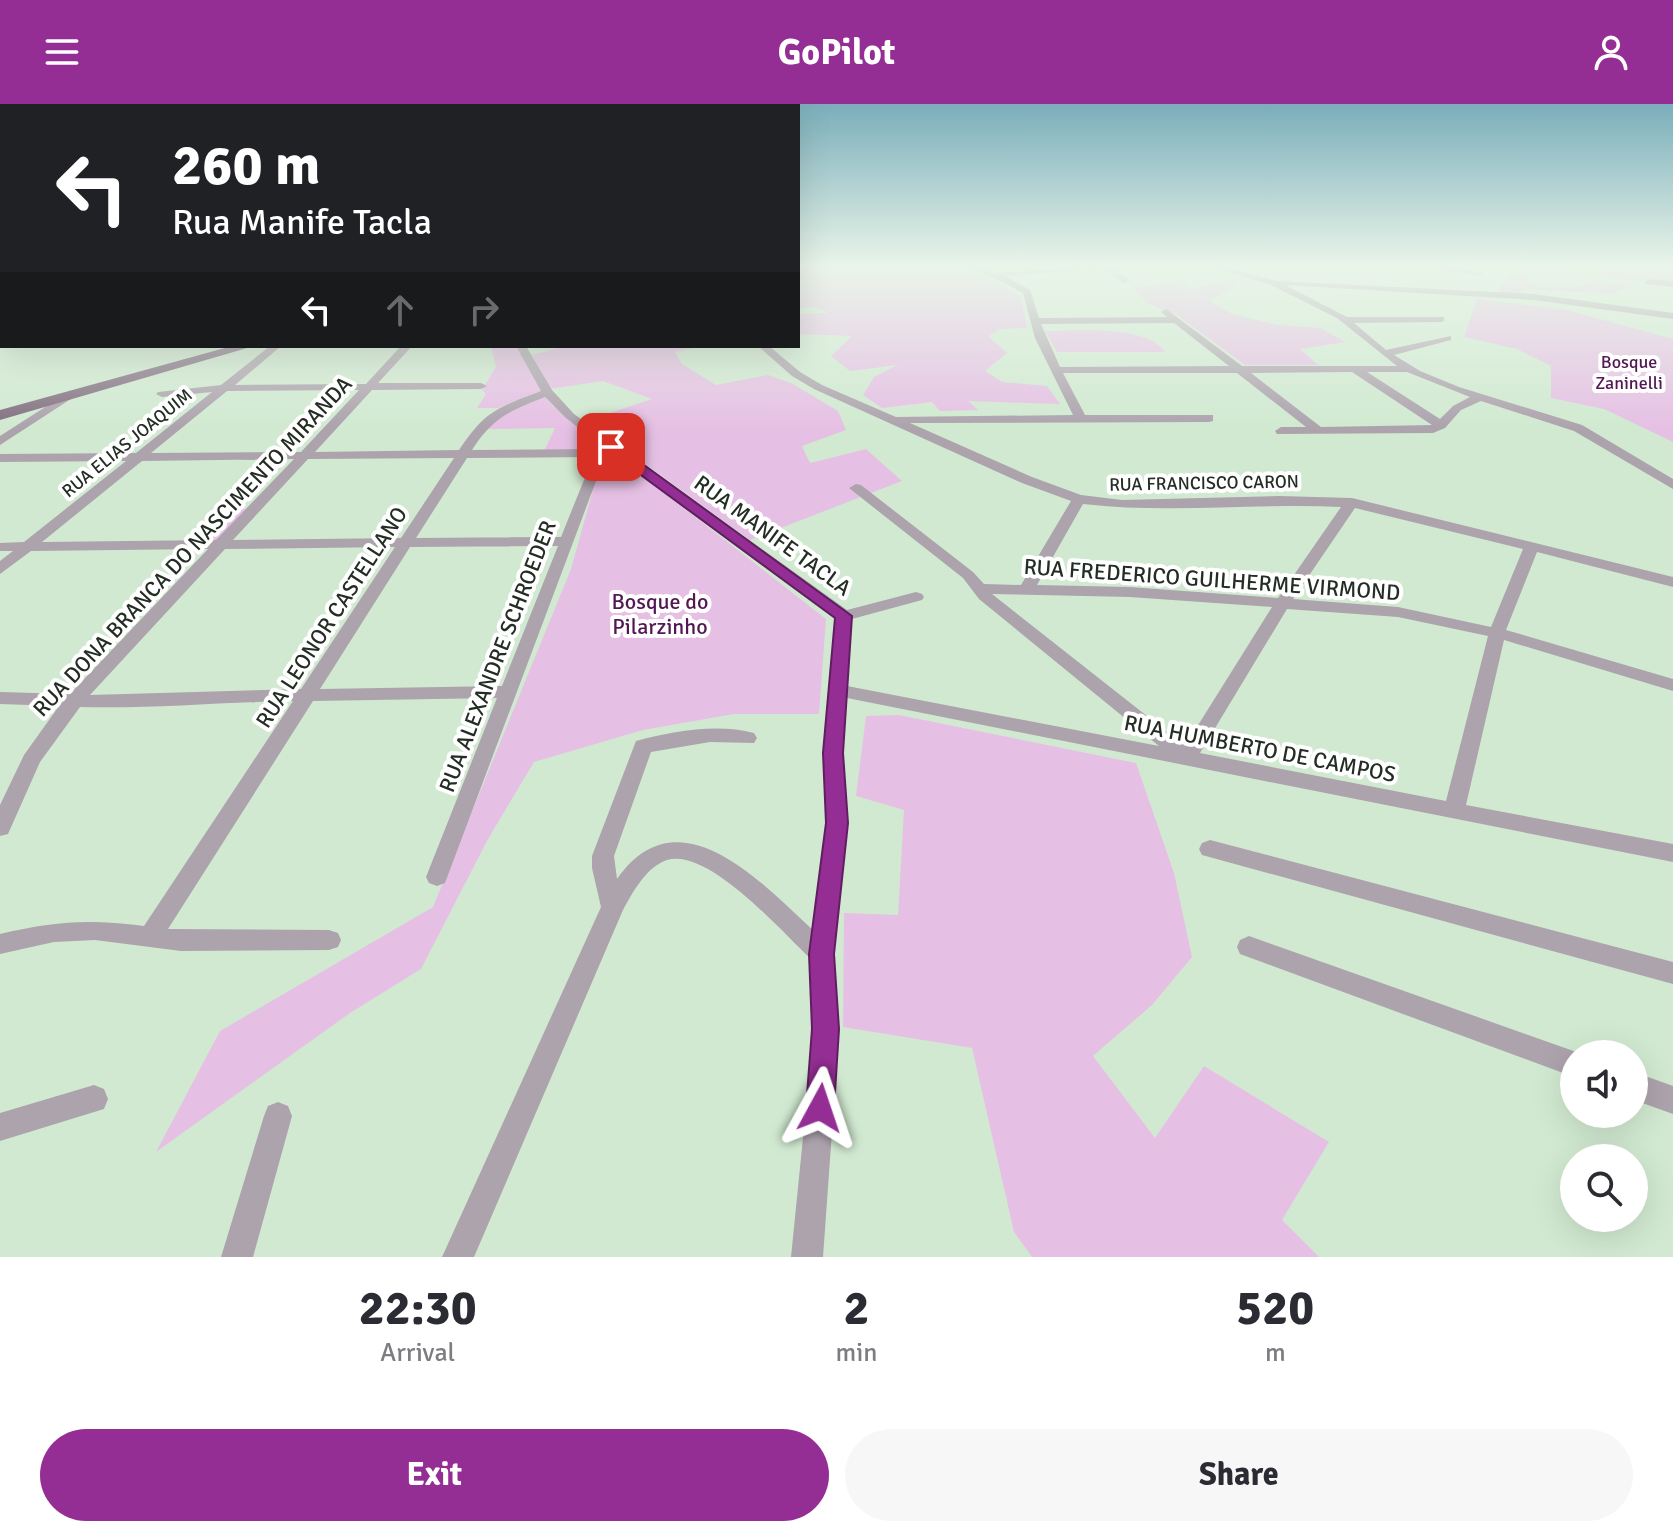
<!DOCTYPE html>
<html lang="en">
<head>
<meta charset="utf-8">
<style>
	body { margin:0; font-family:Signika,sans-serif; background:#f7f7f7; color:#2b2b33; height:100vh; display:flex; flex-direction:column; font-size:30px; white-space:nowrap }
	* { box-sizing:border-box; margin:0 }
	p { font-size:26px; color:#7c7c81 }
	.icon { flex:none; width:44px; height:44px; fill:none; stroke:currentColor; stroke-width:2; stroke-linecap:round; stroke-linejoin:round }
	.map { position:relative; height:1153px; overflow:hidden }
	.sheet { display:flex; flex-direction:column; background:#fff; flex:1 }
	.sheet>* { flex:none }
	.banner { position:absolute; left:0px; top:0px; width:800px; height:244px; box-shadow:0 8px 32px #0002; background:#202124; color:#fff; overflow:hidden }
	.tools { position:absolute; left:1560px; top:936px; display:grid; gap:16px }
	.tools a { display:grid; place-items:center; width:88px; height:88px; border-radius:50%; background:#fff; box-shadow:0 8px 32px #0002; font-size:40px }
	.pin { position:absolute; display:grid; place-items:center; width:68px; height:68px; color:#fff; margin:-34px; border-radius:16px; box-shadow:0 4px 12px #0006 }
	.me { position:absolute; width:88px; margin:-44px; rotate:5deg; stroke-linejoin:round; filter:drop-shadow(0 0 6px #0008) }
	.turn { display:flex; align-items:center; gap:28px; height:168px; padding:0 40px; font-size:36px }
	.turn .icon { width:104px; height:104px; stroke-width:2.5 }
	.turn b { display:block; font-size:56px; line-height:68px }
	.lanes { display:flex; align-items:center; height:76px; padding:0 40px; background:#0003; justify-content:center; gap:40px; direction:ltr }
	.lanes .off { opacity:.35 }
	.eta { display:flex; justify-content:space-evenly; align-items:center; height:136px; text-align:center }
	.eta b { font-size:48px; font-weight:700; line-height:56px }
	.action { display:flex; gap:16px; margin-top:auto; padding:16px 40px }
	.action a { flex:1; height:92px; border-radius:48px; background:#942e94; color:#fff; font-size:32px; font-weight:700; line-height:92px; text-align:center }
	.action a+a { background:#f7f7f7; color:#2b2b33 }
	header { display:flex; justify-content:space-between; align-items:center; height:104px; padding:0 40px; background:#942e94; color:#fff; font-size:36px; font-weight:700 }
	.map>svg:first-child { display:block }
	.green { fill:#e6c0e4 }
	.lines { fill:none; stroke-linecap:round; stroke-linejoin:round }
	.minor { fill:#ada3ad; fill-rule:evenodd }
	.major { fill:#826f81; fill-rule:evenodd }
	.route { fill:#942e94; stroke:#601e60; stroke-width:2 }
	.labels { text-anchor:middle; stroke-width:8; stroke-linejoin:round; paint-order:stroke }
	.far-park-label { font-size:18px; fill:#521852; stroke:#fff }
	.far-street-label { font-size:18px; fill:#242d24; stroke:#fff }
	.street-label { font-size:22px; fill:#242d24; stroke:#fff }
	.park-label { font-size:22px; fill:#521852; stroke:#fff }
</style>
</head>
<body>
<header><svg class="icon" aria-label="menu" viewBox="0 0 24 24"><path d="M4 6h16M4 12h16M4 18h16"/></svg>GoPilot<svg class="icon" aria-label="person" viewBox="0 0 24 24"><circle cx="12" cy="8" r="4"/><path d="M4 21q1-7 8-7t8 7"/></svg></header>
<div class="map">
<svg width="1673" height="1153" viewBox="0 0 1673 1153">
	<rect width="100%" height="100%" fill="#d1e9d1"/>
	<!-- green -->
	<path class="green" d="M798,163h109l3,2c53,-7 66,1 111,28l6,31 -27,1 -12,7 19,17 -22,18 17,11 45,4 13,18 -92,-3 10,9 -38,1 -8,-9 -50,6 -19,-13 11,-18 23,-12 -47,6 -19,-15 21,-20 -54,-2v-20l31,-1 -13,-6 -18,1z
		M1519,163h54l-1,8 -42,-1 -5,7 16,7 38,-1 20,-6 29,5 -14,8 -89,-5 -6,5 -19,-1v-6z
		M1600,163h73l-7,4 7,2v10l-83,-6z
		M1237,175l-2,8 -26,14 23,13 45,11 44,3 24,14 -45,7 18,16h-73l-68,-50 -28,-11 -15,-16 50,-7 4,9z
		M1477,195l90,11 106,29v103l-69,-33 -53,-11v-32l-34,-17 -53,-12z
		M1045,227c33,0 100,-7 120,21h-108z
		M491,242h26l25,45 -44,17h-21l9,-14 -4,-4 14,-23z
		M565,242h139l-29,6 7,12 34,21 52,-10 25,9 45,27 8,19 -44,16 8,17 56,-14 36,32 -152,59 -164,-119 66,-22 -49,-18 -54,8 -17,-34z
		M543,291l9,10 274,214 -7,95h-85l-91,16 -109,32 -46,77 -67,130 -71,44 -194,139 64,-121 213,-124 138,-338 30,-108 -3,-10h-54l11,-23 -71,1 6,-8z
		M217,405h30l-31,32h-31z
		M899,611l237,48 38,110 18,84 -40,48 -59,51 62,82 49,-72 125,76 -47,78 37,37h-287l-18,-25 -42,-184 -129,-21 1,-114 54,2 6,-105 -48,-14 10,-80z"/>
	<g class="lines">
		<!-- minor -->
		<path class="minor" d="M965,163h11l19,6 105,-6 -4,2 -91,7 25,14 9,28 128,-1 -6,-5 5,-3 76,57h155l-60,-48 -68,-34 -50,-15h-88l-4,-2h100l49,14 258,13 139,19v6l-139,-19 -249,-15 62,32h97v4l-3,1 -87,1 32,27 65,-14v4l-57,15 26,16 39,16 123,38 91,54v10l-99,-58 -93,-30 -20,9 -16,18 -12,5 -156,1 -2,-3 6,-4h25l-69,-54h-174l22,42h128v6l-4,1 -299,1 122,54 49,18 41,5 157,-4 73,2 321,79v10l-136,-35 -31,78 167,49v12l-169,-51 -38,165 207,39v18l-826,-164 -4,55 5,70 -14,131 4,94 -15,209h-32l21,-209 -2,-90c-28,-26 -102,-111 -143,-98 -21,7 -34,32 -44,50l-149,347h-32l159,-350 -9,-39v-12l44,-115c36,-10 82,-18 118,-8l3,5 -3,5 -44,-1 -59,10 -37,104 3,23c61,-88 144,3 196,51l13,-107 -3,-70 13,-135 -189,-137 -81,-63 -21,-21c-35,14 -52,20 -73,53l122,-1 4,1 6,10 -159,423 -8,3 -8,-3 -3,-6 71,-179 -184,3 -145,228 161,1 9,3 3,7 -3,7 -9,3 -148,1 -86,-11 -41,2 -54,12v-20c57,-13 86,-15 144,-8l149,-225c-71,1 -142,8 -213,6l-40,55 -32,72 -8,2v-31l24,-50 35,-49 -59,-2v-12l70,2 138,-145 -177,2 -31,23v-13l13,-10h-13v-8l24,-1 102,-81 -126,1v-8l136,-1 76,-61 -50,5 -6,-3 2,-2 63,-7 49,-39h11l-46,39 131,-1 35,-38h11l-34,37h103l6,3 -6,3 -109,1 -57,62 144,-2c27,-40 38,-42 82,-59l-25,-45h10l26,44 22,24 273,196 69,-18 6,2 2,3 -2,3 -70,19 -5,67 312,60 -180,-147 -16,-21 -114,-90 7,-4 5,1 112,87 11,12 37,1 50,-84 -49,-18 -208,-94 -22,-13 -34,-30h11l31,26 22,13 74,32 177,-2 -38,-77 -12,-45 -24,-13zM1174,219l55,43 -169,1 -19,-43zM1352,268l80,53 -111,2 -70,-54zM1367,268h40l63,25 -17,9 -13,13zM359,286l-58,62 -150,1 76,-62zM590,353l2,3 -31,77 -145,1 51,-80zM454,354l-53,80 -168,2 75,-81zM294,355l-78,81 -174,2 100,-81zM1083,400c85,10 173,-1 258,3l-63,91 -148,-11 -93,-2zM1355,404l168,41 -32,78 -93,-20 -105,-8zM558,442l-56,140 -182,3 90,-142zM395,443l-94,142 -211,6 135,-146zM992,490l138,3 142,10 -87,139zM1287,505l111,8 90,19 -42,165 -246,-48z
			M1103,163h9l18,14 -7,2z
			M1424,163h22l38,6 -4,3z
			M1647,175l26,2v6l-29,-3z
			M67,289l10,2 -77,50v-9z
			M1210,736l463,122v22l-471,-129 -3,-6 3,-6z
			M1249,832l333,118h-8v23l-334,-123 -3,-7 3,-7z
			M1634,968l39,14v28l-39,-14z
			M94,981l10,4 4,10 -4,10 -104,32v-28z
			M278,998l10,4 4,10 -39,141h-32l43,-141 4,-10z"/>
		<!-- major -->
		<path class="major" d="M0,172h2v6h-2z
			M232,242h22l-254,74v-10z"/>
	</g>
	<!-- sky -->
	<linearGradient id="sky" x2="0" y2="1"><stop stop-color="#7aaeba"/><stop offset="0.5" stop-color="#eaf5ea"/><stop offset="1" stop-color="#eaf5ea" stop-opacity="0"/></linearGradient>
	<rect width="1673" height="324" fill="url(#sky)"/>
	<!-- route -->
	<path class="route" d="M607,340h8l237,172 -9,137 5,70 -14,131 5,75 -5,79 -4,10 -10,4 -10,-4 -4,-10 6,-79 -3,-75 17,-131 -3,-70 12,-135 -228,-168z"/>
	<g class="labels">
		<!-- far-park labels -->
		<g class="far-park-label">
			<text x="1629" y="264">Bosque<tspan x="1629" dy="21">Zaninelli</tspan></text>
		</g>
		<!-- far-street labels -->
		<g class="far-street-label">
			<text transform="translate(127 339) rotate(-39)" y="6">RUA ELIAS JOAQUIM</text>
			<text transform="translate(1204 379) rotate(-1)" y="6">RUA FRANCISCO CARON</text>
		</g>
		<!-- street labels -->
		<g class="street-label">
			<text transform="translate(773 431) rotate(36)" y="8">RUA MANIFE TACLA</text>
			<text transform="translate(192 442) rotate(-47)" y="8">RUA DONA BRANCA DO NASCIMENTO MIRANDA</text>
			<text transform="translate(1212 475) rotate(4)" y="8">RUA FREDERICO GUILHERME VIRMOND</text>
			<text transform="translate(331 513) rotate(-57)" y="8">RUA LEONOR CASTELLANO</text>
			<text transform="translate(497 552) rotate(-69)" y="8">RUA ALEXANDRE SCHROEDER</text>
			<text transform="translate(1260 644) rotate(11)" y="8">RUA HUMBERTO DE CAMPOS</text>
		</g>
		<!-- park labels -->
		<g class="park-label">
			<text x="660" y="505">Bosque do<tspan x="660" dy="25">Pilarzinho</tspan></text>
		</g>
	</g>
</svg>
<div class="tools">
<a><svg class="icon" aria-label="sound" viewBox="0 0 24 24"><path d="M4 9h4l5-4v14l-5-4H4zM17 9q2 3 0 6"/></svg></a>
<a><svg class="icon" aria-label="search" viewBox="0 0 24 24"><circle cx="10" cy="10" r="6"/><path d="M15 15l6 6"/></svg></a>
</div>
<div class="pin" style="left:611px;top:343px;background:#d93025"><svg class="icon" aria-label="arrive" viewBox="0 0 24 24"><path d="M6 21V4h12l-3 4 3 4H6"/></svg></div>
<svg class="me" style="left:820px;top:1004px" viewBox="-20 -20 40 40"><path d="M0-17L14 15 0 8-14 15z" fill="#942e94" stroke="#fff" stroke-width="4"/></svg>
<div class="banner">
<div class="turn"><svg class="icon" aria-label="left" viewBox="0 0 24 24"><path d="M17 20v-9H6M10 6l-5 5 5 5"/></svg><div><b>260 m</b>Rua Manife Tacla</div></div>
<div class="lanes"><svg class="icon" aria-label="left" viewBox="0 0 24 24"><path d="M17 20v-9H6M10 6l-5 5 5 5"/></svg><svg class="icon off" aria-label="ahead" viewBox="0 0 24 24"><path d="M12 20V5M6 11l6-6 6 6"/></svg><svg class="icon off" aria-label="right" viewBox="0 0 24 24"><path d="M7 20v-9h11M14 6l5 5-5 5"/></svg></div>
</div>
</div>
<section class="sheet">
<div class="eta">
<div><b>22:30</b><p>Arrival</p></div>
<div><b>2</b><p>min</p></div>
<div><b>520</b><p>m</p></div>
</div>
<div class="action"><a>Exit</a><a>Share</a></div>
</section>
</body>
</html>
